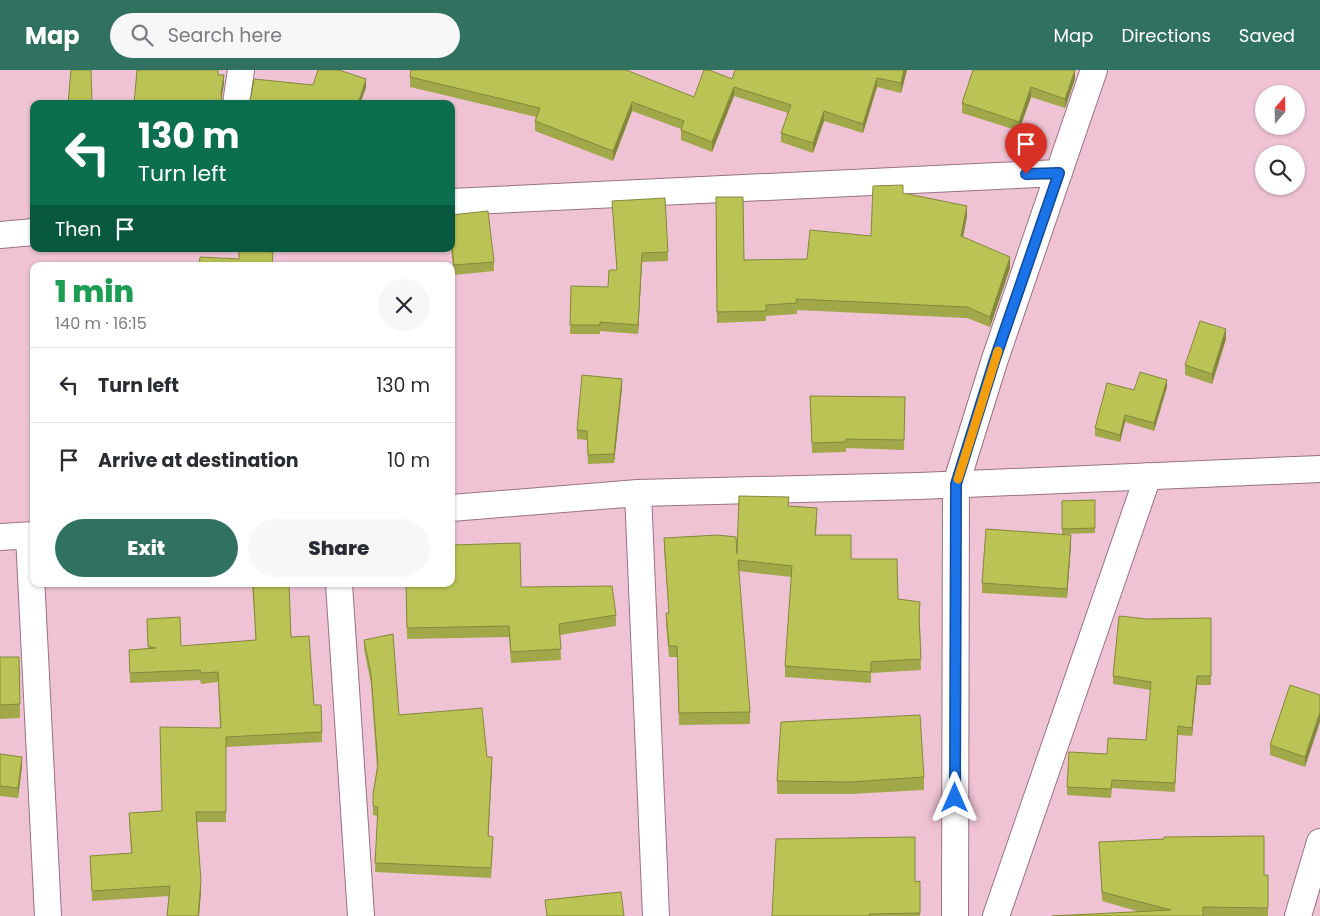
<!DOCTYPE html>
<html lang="en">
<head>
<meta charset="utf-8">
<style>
	body { margin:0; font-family:Poppins,sans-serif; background:#f7f7f7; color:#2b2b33; height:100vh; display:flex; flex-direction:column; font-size:19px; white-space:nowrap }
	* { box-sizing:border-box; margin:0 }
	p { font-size:16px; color:#7c7c81 }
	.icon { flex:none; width:28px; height:28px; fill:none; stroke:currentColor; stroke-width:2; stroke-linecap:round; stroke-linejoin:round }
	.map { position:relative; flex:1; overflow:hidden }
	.side { position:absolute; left:30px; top:192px; width:425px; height:325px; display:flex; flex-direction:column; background:#fff; border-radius:10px; box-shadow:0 1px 4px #0004 }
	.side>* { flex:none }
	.guide { position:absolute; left:30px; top:30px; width:425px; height:152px; border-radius:10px; box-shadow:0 1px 4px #0004; background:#0b6e4f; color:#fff; overflow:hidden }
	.needle { width:32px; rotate:20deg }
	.buttons { position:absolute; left:1255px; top:15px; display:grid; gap:10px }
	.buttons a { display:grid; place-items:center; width:50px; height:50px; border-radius:50%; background:#fff; box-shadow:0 1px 4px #0004; font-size:25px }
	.pin { position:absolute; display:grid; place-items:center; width:42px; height:42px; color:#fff; margin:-51px -21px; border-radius:50% 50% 50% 0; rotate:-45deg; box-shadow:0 0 5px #0007 }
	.pin .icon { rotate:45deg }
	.me { position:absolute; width:55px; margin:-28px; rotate:0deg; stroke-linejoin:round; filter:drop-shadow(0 0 4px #0008) }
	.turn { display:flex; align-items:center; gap:18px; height:105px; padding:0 25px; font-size:22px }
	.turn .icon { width:65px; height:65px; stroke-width:2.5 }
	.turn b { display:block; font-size:35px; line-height:42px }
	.then { display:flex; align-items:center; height:48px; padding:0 25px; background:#0003; gap:10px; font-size:19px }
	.round { display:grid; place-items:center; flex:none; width:52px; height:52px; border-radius:26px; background:#f7f7f7 }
	.overview { display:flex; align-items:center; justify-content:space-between; height:85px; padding:0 25px }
	h1 { font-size:30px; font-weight:800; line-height:38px; color:#1e9e55 }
	.action { display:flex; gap:10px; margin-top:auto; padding:10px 25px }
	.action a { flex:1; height:58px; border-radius:30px; background:#317160; color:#fff; font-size:20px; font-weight:800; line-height:58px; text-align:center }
	.action a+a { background:#f7f7f7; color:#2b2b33 }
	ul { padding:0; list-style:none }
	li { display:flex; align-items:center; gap:15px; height:75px; padding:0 25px; border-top:1px solid #e1e1e2 }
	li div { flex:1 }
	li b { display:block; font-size:19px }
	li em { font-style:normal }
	header { display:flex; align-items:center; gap:30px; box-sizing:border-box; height:70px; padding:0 25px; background:#317160; color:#fff }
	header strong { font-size:24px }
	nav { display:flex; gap:28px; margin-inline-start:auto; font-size:18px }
	.search { width:350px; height:45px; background:#f7f7f7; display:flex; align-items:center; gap:12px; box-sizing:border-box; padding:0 18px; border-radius:28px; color:#7c7c81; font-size:19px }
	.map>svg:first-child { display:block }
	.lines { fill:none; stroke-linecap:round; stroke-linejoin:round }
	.street-casing { stroke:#9a7283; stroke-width:28 }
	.street { stroke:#fff; stroke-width:26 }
	.wall { fill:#a1a849 }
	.shaded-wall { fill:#83883c }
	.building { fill:#bbc355; stroke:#83883c }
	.route-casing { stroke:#114b97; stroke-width:12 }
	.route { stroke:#1a73e8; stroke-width:9 }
	.slow { stroke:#f59e0b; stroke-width:9 }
</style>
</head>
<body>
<header>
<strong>Map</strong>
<div class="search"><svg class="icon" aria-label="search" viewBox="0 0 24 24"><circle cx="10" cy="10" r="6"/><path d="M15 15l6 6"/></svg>Search here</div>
<nav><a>Map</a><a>Directions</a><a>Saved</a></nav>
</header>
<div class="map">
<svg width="1320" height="846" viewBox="0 0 1320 846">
	<rect width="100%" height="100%" fill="#efc3d4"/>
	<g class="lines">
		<!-- street casing -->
		<g class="street-casing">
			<path id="street" d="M236,34l5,-34
				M451,132l608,-29
				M0,165l34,-3
				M638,423l18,423
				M451,438l187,-15 281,-7 401,-17
				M29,466l19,380
				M0,467l34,-2
				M339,514l22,332
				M955,846l1,-432 39,-125 99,-289
				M996,846l152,-440
				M1298,846l22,-74"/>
		</g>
		<!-- street -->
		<use href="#street" class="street"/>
	</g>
	<!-- wall -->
	<path class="wall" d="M735,0h172l-6,23 -24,-6 -14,46 -39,-12 -11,32 -32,-11v-9l7,-20 -54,-17 -22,56 -31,-12v-11l-49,-18 -19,50 -78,-30v-10l1,-4 -126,-30v-10l284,20 38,-18z
		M973,0l102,9 -10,29 -34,-11 -12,34 -57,-18v-10z
		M903,123l64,23 -4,21 47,31 -20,59 -23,-9 -170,-8v4l-31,2v5l-49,2 -1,-126 28,63 63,-1 64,-23z
		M612,131l56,51v9l-26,1 -4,72 -38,-3v3h-30l1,-48 37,1 9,-17z
		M451,145l43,47v9l-40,4 -3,-26z
		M1226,269l-14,45 -27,-9v-10z
		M1167,317l-13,44 -29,-9 -5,20 -25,-6v-8l39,-38z
		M622,318l-8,75 -26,1 -1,-24 -10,-1v-9z
		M810,326l95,1 -1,53 -58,-2v4l-34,1z
		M1095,430v33l-33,1v-33z
		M789,436l28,13 -1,16 35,24 47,40 22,14v10l1,47 -50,3v10l-86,-6v-11l7,-89 -54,-6 12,141v12l-71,1 -2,-68h-8l-3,-33v-11h3l-5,-64v-11l73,16z
		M1071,475l-4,53 -85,-5v-10z
		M252,514h37l2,53 23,68 8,27v10l-96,5v75h-29l4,69 -2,25h-32l2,-20 -77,5 -2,-45 41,-3 -2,-40 33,-2 58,-83 -2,-46 -17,2 -1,-4 -70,3 -1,-33 19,-1 -1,-30 34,27 75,-6z
		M359,514h92l70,3 95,28v11l-56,9 1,25 -50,3 -2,-26 -102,2 -1,-55 -47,1z
		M1211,548v67h-14l-5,51 -14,-1 -3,57 -63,-4 -1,10 -44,-3v-8l40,-33 39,-14 5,-50 -38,-6v-8l34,-57z
		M364,570l35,75 88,42 5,9 -4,70 5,10 -2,32 -116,-6 3,-56 -5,-1v-21l4,-26 -6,-84 -7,-35z
		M0,587h19l1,61 -20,1z
		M1320,625l-15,72 -35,-12v-10z
		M0,684l22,12 -4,32 -18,-2z
		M924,707v13l-74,4h-73v-13z
		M1099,772l165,33h4v41h-216l88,-4 -38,-11z
		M920,811v35h-148l143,-34z"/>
	<!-- shaded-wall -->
	<path class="shaded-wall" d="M904,0h3l-6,23v-10z
		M1075,0v9l-10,29v-9z
		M224,5v9l-3,18v-9z
		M877,8v9l-14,46v-9z
		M366,9v9l-6,16h-2z
		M734,17v9l-22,56v-10z
		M1031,17v10l-12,34v-9z
		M632,32v9l-19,50v-10z
		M824,41v10l-11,32v-10z
		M967,136v10l-6,31v-11z
		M642,183v9l-4,72v-9z
		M1010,187v11l-20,59v-10z
		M1226,259v10l-14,45v-10z
		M622,309v9l-8,75v-9z
		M1167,310v7l-13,44v-8z
		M1125,345v7l-5,20v-7z
		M1071,465v10l-4,53v-9z
		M1197,606v9l-5,51v-8z
		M1320,642v10l-15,45v-10z
		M22,687v9l-4,32v-10z
		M492,687v9l-4,80v-10z
		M201,811v10l-2,25h-1z"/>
	<!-- building -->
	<path class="building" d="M71,0h20l1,34h-24z
		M137,0h81v5h6l-3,18 1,7 2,4h-90z
		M318,0h21l27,9 -8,25h-110l3,-7 3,-18 59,6z
		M411,0h215l68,27 10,-27h5l23,9 3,-9h169l-3,13 -24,-5 -14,46 -39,-13 -11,32 -32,-10 10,-28 -57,-18 -22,55 -31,-12 3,-9 -52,-19 -19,49 -78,-30 5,-13 -130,-31z
		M973,0h102l-10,29 -34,-12 -12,35 -57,-19z
		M903,115v8l64,13 -6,30 49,21 -20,60 -23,-10 -171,-8 1,4 -31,2v6l-49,1 -1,-115h27l1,63 63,-1 3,-29 61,6 2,-50z
		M665,128l3,54 -26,1 -4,72 -38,-3v3h-30l1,-39 37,1 1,-17h8l-5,-69z
		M488,141l6,51 -40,3 -3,-26v-24z
		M239,180l34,2 -1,14h-73l1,-9 39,2z
		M1200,251l26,8 -14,45 -27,-9z
		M1140,302l27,8 -13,43 -29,-8 -5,20 -25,-7 12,-45 27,7z
		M582,305l40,4 -8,75 -26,1 -1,-24 -10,-1z
		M810,326l95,1 -1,43 -58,-1v3l-34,1z
		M739,426l50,1 -1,9 29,2 -2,27h36v24h46l1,40 22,3 -1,14 2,43 -50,3v10l-86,-6 7,-100 -54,-6 12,152 -71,1 -2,-67h-8l-3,-33h3l-5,-75 54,-3 18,2 1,17z
		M1095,430v28l-33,1v-28z
		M986,459l85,6 -4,54 -85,-6z
		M520,473l1,44 91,-1 4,29 -57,9 2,25 -50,3 -2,-26 -102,2 -1,-44h45v-39z
		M253,514h36l2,53 18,-1 5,69h7l1,27 -96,5v75h-30l5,69 -3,35h-31l3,-30 -78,5 -2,-35 42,-3 -3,-40 33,-2 -2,-84 61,1 -3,-56 -17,1 -1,-3 -70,3 -1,-23 27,-2 -8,-2 -1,-27 33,-2 1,29 75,-6z
		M1119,546l28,3 64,-1v58h-14l-5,52 -14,-2 -3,57 -63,-3 -1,9 -44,-2 2,-35 38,2 1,-16 38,2 5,-58 -38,-6z
		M393,564l6,81 83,-7 5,49h5l-4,79 5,1 -2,31 -116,-5 3,-56 -5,-1v-12l5,-29 -7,-91 -7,-34z
		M0,587h19l1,47 -20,1z
		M1290,615l30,10v17l-15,45 -35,-12z
		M920,645l4,62 -74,5 -73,-1 4,-59z
		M0,684l22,3 -4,31 -18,-2z
		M1264,766v39h4v33l-65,-1v9h-151l119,-6 -69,-18 -3,-50 65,-3v-2z
		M915,767v45l5,-1v32l-51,1v2h-97l4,-77z
		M621,822l3,24h-77l-2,-16z"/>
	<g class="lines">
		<!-- route casing -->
		<g class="route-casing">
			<path id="route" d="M955,728l1,-314 39,-125 64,-186 -33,1"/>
		</g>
		<!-- route -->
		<use href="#route" class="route"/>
		<!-- slow -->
		<path class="slow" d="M958,409l40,-128"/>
	</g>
</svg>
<div class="buttons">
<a><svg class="needle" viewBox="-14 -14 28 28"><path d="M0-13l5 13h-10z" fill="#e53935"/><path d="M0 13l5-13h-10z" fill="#7c7c81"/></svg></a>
<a><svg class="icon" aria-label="search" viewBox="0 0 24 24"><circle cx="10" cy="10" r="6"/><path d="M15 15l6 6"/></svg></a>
</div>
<div class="pin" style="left:1026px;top:104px;background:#d93025"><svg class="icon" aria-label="arrive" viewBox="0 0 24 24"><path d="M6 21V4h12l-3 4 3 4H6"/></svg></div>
<svg class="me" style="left:955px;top:728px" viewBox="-20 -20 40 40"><path d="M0-17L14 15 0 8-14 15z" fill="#1a73e8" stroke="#fff" stroke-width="4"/></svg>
<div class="guide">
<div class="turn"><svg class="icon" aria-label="left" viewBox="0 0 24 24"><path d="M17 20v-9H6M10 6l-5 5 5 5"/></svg><div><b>130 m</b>Turn left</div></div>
<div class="then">Then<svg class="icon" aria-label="arrive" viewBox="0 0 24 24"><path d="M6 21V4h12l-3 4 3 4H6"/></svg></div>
</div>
<section class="side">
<div class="overview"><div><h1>1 min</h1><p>140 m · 16:15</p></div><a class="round"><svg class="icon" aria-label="close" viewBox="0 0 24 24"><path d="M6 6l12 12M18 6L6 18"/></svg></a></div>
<ul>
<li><svg class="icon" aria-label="left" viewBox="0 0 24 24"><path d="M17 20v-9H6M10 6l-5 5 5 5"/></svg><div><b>Turn left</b></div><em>130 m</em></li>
<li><svg class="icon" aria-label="arrive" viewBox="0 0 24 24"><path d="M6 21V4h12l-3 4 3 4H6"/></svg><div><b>Arrive at destination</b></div><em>10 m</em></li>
</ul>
<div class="action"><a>Exit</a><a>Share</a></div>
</section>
</div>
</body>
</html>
